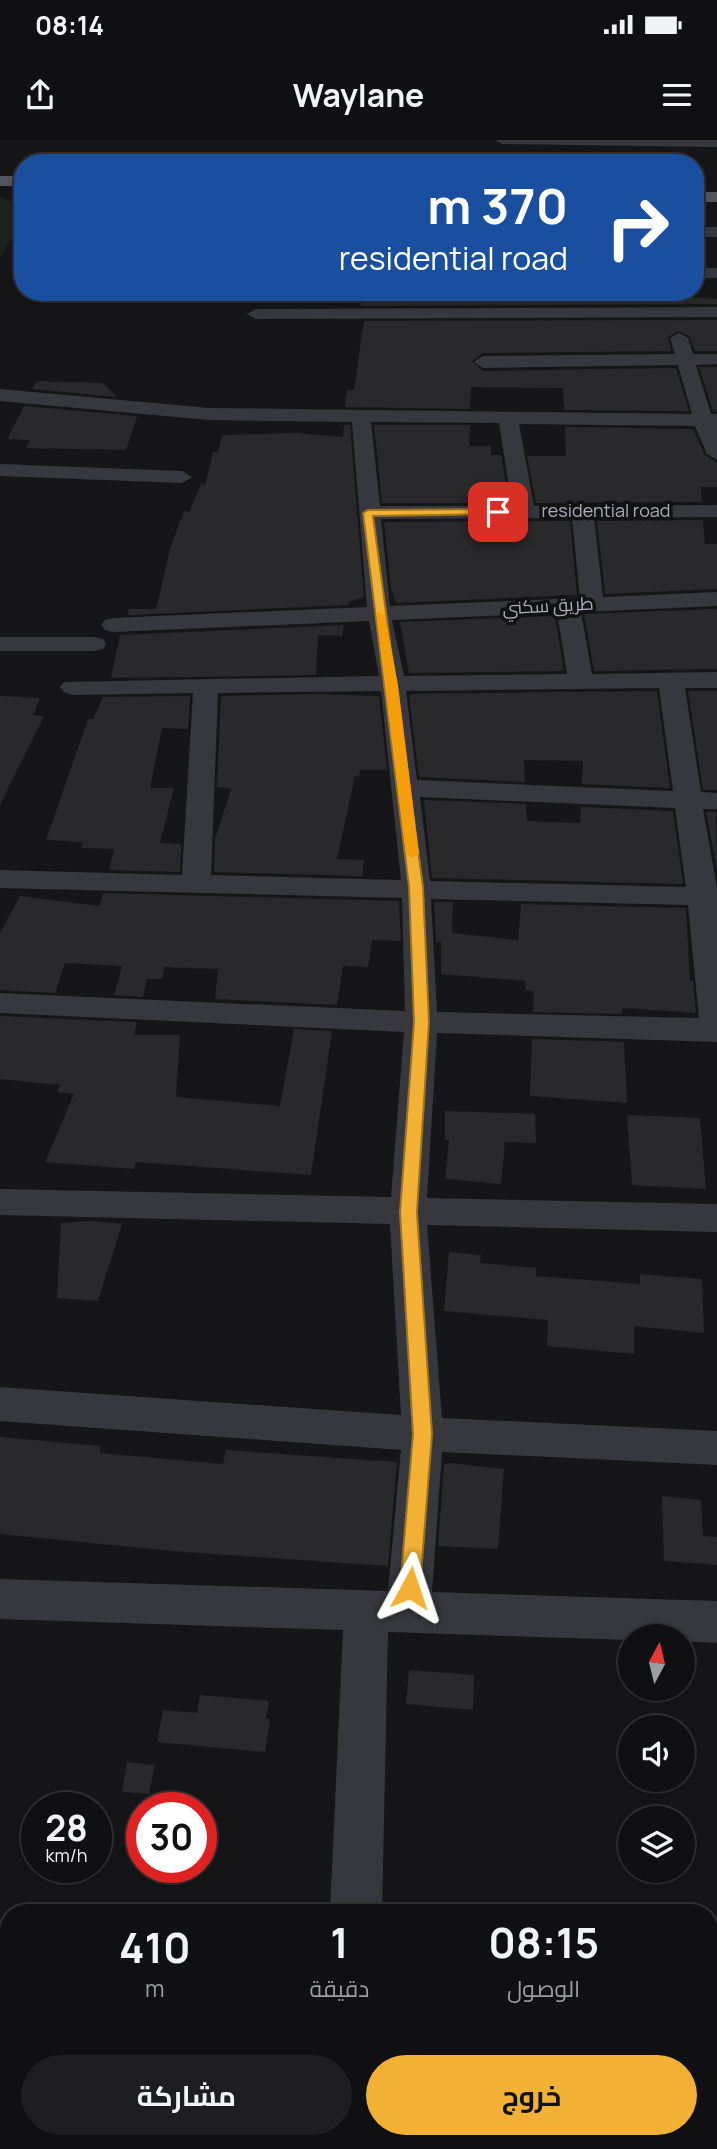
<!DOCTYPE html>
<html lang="ar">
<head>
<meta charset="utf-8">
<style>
	body { margin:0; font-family:Manrope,Cairo,sans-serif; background:#1e1e20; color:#f1f3f6; direction:rtl; height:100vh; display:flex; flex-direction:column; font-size:26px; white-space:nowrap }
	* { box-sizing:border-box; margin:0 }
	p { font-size:23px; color:#9c9d9f }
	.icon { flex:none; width:38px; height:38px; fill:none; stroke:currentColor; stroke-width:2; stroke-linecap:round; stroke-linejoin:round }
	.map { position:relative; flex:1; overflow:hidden; direction:ltr }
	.sheet { position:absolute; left:0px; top:1764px; width:718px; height:245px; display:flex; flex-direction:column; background:#101012; border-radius:28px 28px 0 0; box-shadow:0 4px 10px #0003,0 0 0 2px #303032; direction:rtl }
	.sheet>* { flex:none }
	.top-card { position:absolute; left:14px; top:14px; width:690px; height:147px; border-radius:28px; box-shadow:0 4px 10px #0003,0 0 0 2px #303032; direction:rtl; background:#1a4fa0; color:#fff; overflow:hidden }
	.needle { width:46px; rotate:7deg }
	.tools { position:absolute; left:618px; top:1484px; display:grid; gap:14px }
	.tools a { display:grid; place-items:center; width:77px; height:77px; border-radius:50%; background:#101012; box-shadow:0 4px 10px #0003,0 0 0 2px #303032; font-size:35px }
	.speed { position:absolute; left:21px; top:1652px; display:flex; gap:14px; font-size:35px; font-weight:700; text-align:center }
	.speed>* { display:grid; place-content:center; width:91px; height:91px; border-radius:50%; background:#101012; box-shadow:0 4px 10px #0003,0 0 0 2px #303032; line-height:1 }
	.speed small { font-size:18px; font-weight:400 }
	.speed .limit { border:10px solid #d22; background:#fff; color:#111 }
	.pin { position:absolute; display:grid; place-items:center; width:60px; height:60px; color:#fff; margin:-30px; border-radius:14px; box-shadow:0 4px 10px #0006 }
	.me { position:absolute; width:77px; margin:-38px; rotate:5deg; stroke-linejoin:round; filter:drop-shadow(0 0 5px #0008) }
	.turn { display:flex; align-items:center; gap:24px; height:147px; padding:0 21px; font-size:32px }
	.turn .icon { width:91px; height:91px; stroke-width:2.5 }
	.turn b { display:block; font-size:49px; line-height:60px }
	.eta { display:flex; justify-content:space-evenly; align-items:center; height:119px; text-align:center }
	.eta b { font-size:42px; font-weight:700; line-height:49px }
	.button { display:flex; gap:14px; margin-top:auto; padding:14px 21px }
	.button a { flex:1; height:80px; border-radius:42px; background:#f2b134; color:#111; font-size:28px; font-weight:700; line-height:80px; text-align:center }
	.button a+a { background:#1e1e20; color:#f1f3f6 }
	.status { display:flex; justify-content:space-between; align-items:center; height:49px; padding:0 35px; background:#101012; direction:ltr }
	.status svg { height:19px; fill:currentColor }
	header { display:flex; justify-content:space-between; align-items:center; height:91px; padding:0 21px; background:#101012; font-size:32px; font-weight:700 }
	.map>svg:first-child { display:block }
	.green { fill:#1c231d }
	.building { fill:#29292c }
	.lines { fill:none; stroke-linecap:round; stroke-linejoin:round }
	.minor { fill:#37383d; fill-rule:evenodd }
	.primary { fill:#53555c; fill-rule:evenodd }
	.route { fill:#f2b134; stroke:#9d7322; stroke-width:2 }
	.slow { fill:#f59e0b }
	.labels { text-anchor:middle; stroke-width:7; stroke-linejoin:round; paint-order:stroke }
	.far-street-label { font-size:18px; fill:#a8adb8; stroke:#111113 }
</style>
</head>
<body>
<div class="status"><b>08:14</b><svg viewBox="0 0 49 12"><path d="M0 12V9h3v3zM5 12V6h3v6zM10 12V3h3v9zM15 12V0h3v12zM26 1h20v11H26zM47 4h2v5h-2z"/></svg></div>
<header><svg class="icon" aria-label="menu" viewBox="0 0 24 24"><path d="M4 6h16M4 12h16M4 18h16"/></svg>Waylane<svg class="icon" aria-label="share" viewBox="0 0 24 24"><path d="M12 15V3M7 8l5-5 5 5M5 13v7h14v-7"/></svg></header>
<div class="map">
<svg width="717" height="2009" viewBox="0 0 717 2009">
	<rect width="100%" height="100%" fill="#161618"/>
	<!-- green -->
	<path class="green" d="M0,57l23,8v14l-23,38z"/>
	<!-- building -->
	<path class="building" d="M361,152l276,1 80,6v5l-356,2z
		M717,180v31h-22l-6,-15 -11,-5 -10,6 3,14 -188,2 -11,8 11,10 193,-3 13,43 -125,-1 -1,-22 -92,-1 -1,22 -125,-2 2,-17h7l10,-69z
		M699,227h18v44h-4z
		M37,241l66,2 14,14 -85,-8z
		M24,266l112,10 1,1 -11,33 -100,-2 4,-8 -23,-1z
		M344,285h6l14,172 -15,5v3l-221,10 1,-6h27l14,-60 14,-38 5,1 13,-30 3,4 8,-34h5l4,-17 74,-2 47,4z
		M374,285h96l-1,21h22v9h10l8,48h-127z
		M565,287l128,2 12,26 12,8v24h-16l1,15 -166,1 -9,-47h39z
		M703,380l2,24h12v45l-112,5 -8,-73z
		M570,381l7,74 -181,8 -5,-15 -7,-66z
		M717,469v60l-123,2 -10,-57z
		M555,476l9,55 -155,2 -9,-51z
		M344,485l-2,11 -24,-1 -2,40 -205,3 9,-43z
		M657,551l13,97 -88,-4 1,-23 -59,-1 1,22 -106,-5 -10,-81 3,-2z
		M688,551h29v99h-14z
		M315,554l64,2 8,74h-27l-1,7 -4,-1 -18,83 27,1 -2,16 -148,-4 1,-33 16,-50 -14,-2 4,-91z
		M0,556l40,2 -7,17 11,1 -44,89z
		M190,556l-2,33 -26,-1 -12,60h24l-14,55 21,1 -1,28 -71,-2 5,-21 -33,-1 2,-6 -37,-2 42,-121h5l10,-22z
		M424,660l102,4 1,17 53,2 1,-16 92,4 10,73 -251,-6z
		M706,672h10l1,58z
		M103,753l296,8 2,40 -29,-1 -4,27 -25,-1 -6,39 -122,-6 3,-30 -54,-2 -2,12h-15l-4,18 -29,-2 8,-29 -57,-3 -10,30 -55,-3v-57l20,-37 79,10z
		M434,762h19l-1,31 66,7 3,-36 165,4 4,73h3l3,32 -74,-5v6l-89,-2 1,-21 -9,-1 1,-9 -85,-7v-32h-5z
		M0,876l137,6 -3,13h46l-4,62 104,9 14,-77 38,2 -21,144 -175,-13 -2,7 -89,-7 29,-68 -17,-2 3,-7 -60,-6z
		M532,899l92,3 3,61 -97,-7z
		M445,971l90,3 1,29 -31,-1 -4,42 -56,-5 4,-39h-4z
		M627,975l73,3 6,71 -74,-4z
		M91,1081l31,3 -24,77 -41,-3 4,-75z
		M449,1112l32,3 -1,8 56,5v8l104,8v-10l62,5 2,54 -70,-7v28l-87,-8 1,-26 -104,-9z
		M0,1297l101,9 -2,7 124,11 3,-14 171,12 -9,104 -205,-14 -183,-18z
		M449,1323l55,6 -6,80 -60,-3 6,-81z
		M662,1356l39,4 2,36 14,1v28l-53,-4z
		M409,1530l65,5 -1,35 -67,-6z
		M200,1555l69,6 -3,18h4l-5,33 -108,-10 6,-32 34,3z
		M127,1622l28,3 -6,29 -27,-2z"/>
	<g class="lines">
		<!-- minor -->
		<path class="minor" d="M495,0h222v7l-215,-3z
			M695,87h22v10h-22z
			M695,128h22v10h-22z
			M717,167v10l-461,2 -9,-5 9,-5z
			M679,193l9,5 5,16h24v10l-21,1 15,49h6v46l-10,-6 -12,-28 -176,-2 15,82 183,-1v12l-123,1 9,79 114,-5v14l-136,6 11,62 125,-2v16h-32l16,104 16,1v16h-14l14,79v154l-280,-9 -10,165 290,6v28l-290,-7 15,193 275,13v34l-275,-13 -10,140 285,9v42l-35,-2v-5h-52v4l-242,-8 -6,281h-52l13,-283 -343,-11v-40l388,12 13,-141 -401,-29v-34l401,28 -11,-191 -390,-9v-26l391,8 13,-165 -404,-19v-20l405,18 -3,-113 -402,-10v-18l182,5 11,-182 -120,2 -9,-3 -4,-5 4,-5 315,-6 -10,-55 -256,11 -8,-2 -4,-5 4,-5 8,-2 254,-11 -15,-185 -143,-2 -209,-19v-12l209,19 483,6 -14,-49 -195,3 -9,-6 9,-6 192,-2 -5,-16zM371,282l128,1 13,83h-132zM572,378l8,80 -190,8 -9,-87zM557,473l10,61 -163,2 -12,-56zM659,548l14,103 -256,-11 -11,-89zM381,551l20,189 -190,-5 7,-182zM420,657l255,11 11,79 -256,-6zM431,759l257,6 11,113 -262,-6z
			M0,324l182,7 10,6 -10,6 -182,-7z
			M0,497h94l9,2 3,5 -3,5 -9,2h-94z
			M321,2000h56l-1,9h-56z"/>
		<!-- primary -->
		<path class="primary" d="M0,36h23v10h-23z
			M695,52h22v10h-22z"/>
	</g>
	<!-- route -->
	<path class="route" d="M498,369l3,5 -128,2 50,371 6,135 -12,190 15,222 -12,154 -3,7 -7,3 -7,-3 -3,-7 13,-154 -13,-222 14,-190 -5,-135 -46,-374 5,-3z"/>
	<!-- slow -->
	<path class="slow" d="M376,472l9,3 13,70 21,169 -7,4 -6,-4z"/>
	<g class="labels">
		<!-- far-street labels -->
		<g class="far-street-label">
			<text x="606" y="377">residential road</text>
			<text transform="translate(548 466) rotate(-3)" y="6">طريق سكني</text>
		</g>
	</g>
</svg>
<div class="tools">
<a><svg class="needle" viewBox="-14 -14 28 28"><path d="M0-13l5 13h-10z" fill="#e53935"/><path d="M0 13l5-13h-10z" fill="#9c9d9f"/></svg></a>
<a><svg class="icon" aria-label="sound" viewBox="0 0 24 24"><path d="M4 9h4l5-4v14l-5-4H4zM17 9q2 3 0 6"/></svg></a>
<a><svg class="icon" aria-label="layers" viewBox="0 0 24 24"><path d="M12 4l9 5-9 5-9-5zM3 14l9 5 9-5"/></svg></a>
</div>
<div class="speed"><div>28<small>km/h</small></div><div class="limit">30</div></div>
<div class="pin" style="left:498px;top:372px;background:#d93025"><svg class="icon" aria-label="arrive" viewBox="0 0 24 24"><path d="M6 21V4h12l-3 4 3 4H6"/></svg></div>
<svg class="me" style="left:410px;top:1448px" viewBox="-20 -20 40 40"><path d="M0-17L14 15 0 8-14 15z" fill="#f2b134" stroke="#fff" stroke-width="4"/></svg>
<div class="top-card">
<div class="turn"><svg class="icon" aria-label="right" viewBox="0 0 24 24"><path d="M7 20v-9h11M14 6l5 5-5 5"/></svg><div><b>370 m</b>residential road</div></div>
</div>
<section class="sheet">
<div class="eta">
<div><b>08:15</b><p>الوصول</p></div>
<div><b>1</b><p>دقيقة</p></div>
<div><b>410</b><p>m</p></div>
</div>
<div class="button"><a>خروج</a><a>مشاركة</a></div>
</section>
</div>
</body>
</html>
